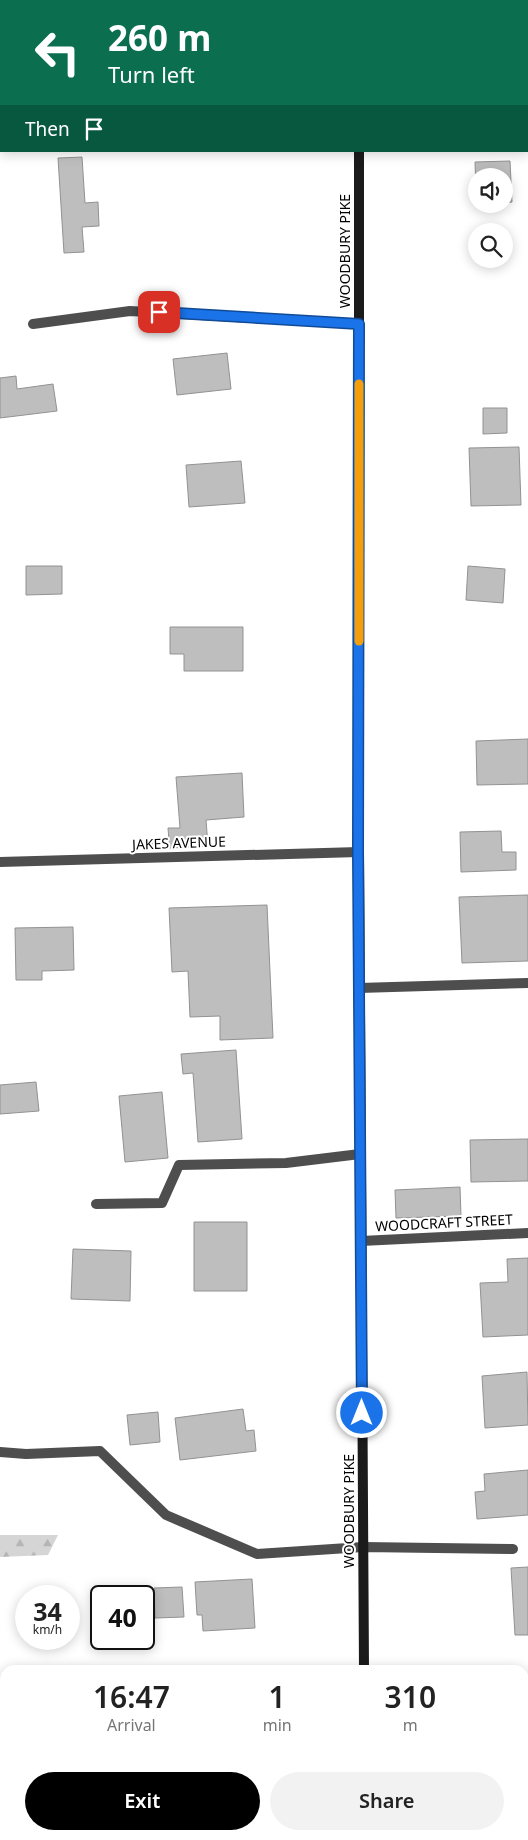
<!DOCTYPE html>
<html lang="en">
<head>
<meta charset="utf-8">
<style>
	body { margin:0; font-family:"Noto Sans",sans-serif; background:#f2f2f2; color:#222; height:100vh; display:flex; flex-direction:column; font-size:19px; white-space:nowrap }
	* { box-sizing:border-box; margin:0 }
	p { font-size:16px; color:#767676 }
	.icon { flex:none; width:28px; height:28px; fill:none; stroke:currentColor; stroke-width:2; stroke-linecap:round; stroke-linejoin:round }
	.map { position:relative; flex:1; overflow:hidden }
	.drawer { position:absolute; left:0px; top:1665px; width:529px; height:175px; display:flex; flex-direction:column; background:#fff; border-radius:15px 15px 0 0; box-shadow:0 2px 12px #0003 }
	.drawer>* { flex:none }
	.guide { position:absolute; left:0px; top:0px; width:529px; height:152px; box-shadow:0 2px 12px #0003; background:#0b6e4f; color:#fff; overflow:hidden }
	.buttons { position:absolute; left:468px; top:168px; display:grid; gap:10px }
	.buttons a { display:grid; place-items:center; width:45px; height:45px; border-radius:50%; background:#fff; box-shadow:0 2px 12px #0003; font-size:25px }
	.speed { position:absolute; left:15px; top:1585px; display:flex; gap:10px; font-size:25px; font-weight:700; text-align:center }
	.speed>* { display:grid; place-content:center; width:65px; height:65px; border-radius:50%; background:#fff; box-shadow:0 2px 12px #0003; line-height:1 }
	.speed small { font-size:12px; font-weight:400 }
	.speed .limit { border:2px solid #111; border-radius:8px; background:#fff; color:#111 }
	.pin { position:absolute; display:grid; place-items:center; width:42px; height:42px; color:#fff; margin:-21px; border-radius:10px; box-shadow:0 2px 8px #0006 }
	.me { position:absolute; width:55px; margin:-28px; rotate:0deg; stroke-linejoin:round; filter:drop-shadow(0 0 4px #0008) }
	.turn { display:flex; align-items:center; gap:18px; height:105px; padding:0 25px; font-size:22px }
	.turn .icon { width:65px; height:65px; stroke-width:2.5 }
	.turn b { display:block; font-size:35px; line-height:42px }
	.then { display:flex; align-items:center; height:48px; padding:0 25px; background:#0003; gap:10px; font-size:19px }
	.eta { display:flex; justify-content:space-evenly; align-items:center; height:85px; text-align:center }
	.eta b { font-size:30px; font-weight:600; line-height:35px }
	.cta { display:flex; gap:10px; margin-top:auto; padding:10px 25px }
	.cta a { flex:1; height:58px; border-radius:30px; background:#000; color:#fff; font-size:20px; font-weight:600; line-height:58px; text-align:center }
	.cta a+a { background:#f2f2f2; color:#222 }
	.map>svg:first-child { display:block }
	.forest { fill:url(#forest-firs) }
	.building { fill:#bebebe; stroke:#929292 }
	.lines { fill:none; stroke-linecap:round; stroke-linejoin:round }
	.lane { stroke:#4e4e4e; stroke-width:10 }
	.street { stroke:#4e4e4e; stroke-width:10 }
	.secondary { stroke:#1b1b1b; stroke-width:10 }
	.route-casing { stroke:#114b97; stroke-width:12 }
	.route { stroke:#1a73e8; stroke-width:9 }
	.slow { stroke:#f59e0b; stroke-width:9 }
	.labels { text-anchor:middle; stroke-width:4; stroke-linejoin:round; paint-order:stroke }
	.street-label { font-size:14px; fill:#000; stroke:#fff }
</style>
</head>
<body>
<div class="map">
<svg width="528" height="1840" viewBox="0 0 528 1840">
	<defs>
		<pattern id="forest-firs" width="22" height="20" patternUnits="userSpaceOnUse" patternTransform="scale(1.25)"><rect width="22" height="20" fill="#d5d5d5"/><path d="M5 1l3.5 6h-7zM16 11l3.5 6h-7z" fill="#b5b5b5"/></pattern>
	</defs>
	<rect width="100%" height="100%" fill="#fff"/>
	<!-- forest -->
	<path class="forest" d="M0,1535h58l-10,20 -48,2z"/>
	<!-- building -->
	<path class="building" d="M224,0h23v1h-32z
		M82,157l3,46 13,-1 1,24 -17,1 2,25 -20,1 -6,-95z
		M510,161l2,41 -8,1v-27h-28v14l-1,-28z
		M227,353l4,36 -54,6 -4,-36z
		M16,376l1,13 36,-5 4,27 -57,7v-40z
		M483,408h24v25l-24,1z
		M519,447l2,58 -50,1 -2,-58z
		M241,461l4,42 -56,4 -3,-42z
		M26,566h36v28l-36,1z
		M468,566l37,3 -2,34 -37,-3z
		M170,627h73v44h-59v-17h-14z
		M528,739v45l-51,1 -1,-44z
		M242,773l2,44 -38,3 2,26 -57,3v-7l18,-1 -1,-13h12l-4,-51z
		M501,831l1,21h14v18l-55,2 -1,-40z
		M528,895v66l-66,2 -3,-66z
		M267,905l6,133 -53,2v-24l-30,1 -2,-46 -16,1 -3,-64z
		M73,927l1,43 -32,1v9h-26l-1,-52z
		M236,1050l6,89 -44,3 -5,-69 -10,1 -2,-20z
		M36,1082l3,29 -39,3v-29z
		M162,1092l6,66 -43,4 -6,-66z
		M528,1139v42l-57,1 -1,-42z
		M460,1187l1,29 -65,2 -1,-28z
		M194,1222h53v69h-53z
		M73,1249l58,2 -1,50 -59,-2z
		M528,1258v77l-45,2 -3,-54 28,-1 -1,-23z
		M527,1372l1,53 -43,3 -3,-52z
		M243,1409l3,22 8,-1 2,21 -76,9 -5,-42z
		M158,1412l2,30 -30,3 -3,-30z
		M528,1470v45l-51,4 -2,-27 10,-1 -1,-17z
		M528,1567v68h-13l-4,-67z
		M252,1579l3,49 -52,3 -1,-16h-5l-2,-33z
		M182,1587l2,30 -29,1 -1,-30z
		M524,1753h4v46l-4,1z
		M191,1835h60v5h-59z"/>
	<g class="lines">
		<!-- lane -->
		<path class="lane" d="M33,324l97,-13 229,13
			M359,988l169,-5
			M96,1204l66,-1 17,-38 107,-2 74,-9
			M0,1452l26,2 74,-3 66,64 91,39 106,-7 150,2"/>
		<!-- street -->
		<path class="street" d="M0,862l359,-10
			M361,1241l167,-8
			M0,1763l5,-1"/>
		<!-- secondary -->
		<path class="secondary" d="M359,1v-1
			M359,151v701l5,818
			M366,1835v5"/>
	</g>
	<g class="lines">
		<!-- route casing -->
		<g class="route-casing">
			<path id="route" d="M159,312l200,12 -1,528 4,561"/>
		</g>
		<!-- route -->
		<use href="#route" class="route"/>
		<!-- slow -->
		<path class="slow" d="M359,641v-257"/>
	</g>
	<g class="labels">
		<!-- street labels -->
		<g class="street-label">
			<text transform="translate(345 251) rotate(-90)" y="5">WOODBURY PIKE</text>
			<text transform="translate(179 843) rotate(-2)" y="5">JAKES AVENUE</text>
			<text transform="translate(444 1223) rotate(-3)" y="5">WOODCRAFT STREET</text>
			<text transform="translate(349 1511) rotate(-90)" y="5">WOODBURY PIKE</text>
		</g>
	</g>
</svg>
<div class="buttons">
<a><svg class="icon" aria-label="sound" viewBox="0 0 24 24"><path d="M4 9h4l5-4v14l-5-4H4zM17 9q2 3 0 6"/></svg></a>
<a><svg class="icon" aria-label="search" viewBox="0 0 24 24"><circle cx="10" cy="10" r="6"/><path d="M15 15l6 6"/></svg></a>
</div>
<div class="speed"><div>34<small>km/h</small></div><div class="limit">40</div></div>
<div class="pin" style="left:159px;top:312px;background:#d93025"><svg class="icon" aria-label="arrive" viewBox="0 0 24 24"><path d="M6 21V4h12l-3 4 3 4H6"/></svg></div>
<svg class="me" style="left:362px;top:1413px" viewBox="-20 -20 40 40"><circle r="17" fill="#1a73e8" stroke="#fff" stroke-width="3"/><path d="M0-11L8 9 0 5-8 9z" fill="#fff"/></svg>
<div class="guide">
<div class="turn"><svg class="icon" aria-label="left" viewBox="0 0 24 24"><path d="M17 20v-9H6M10 6l-5 5 5 5"/></svg><div><b>260 m</b>Turn left</div></div>
<div class="then">Then<svg class="icon" aria-label="arrive" viewBox="0 0 24 24"><path d="M6 21V4h12l-3 4 3 4H6"/></svg></div>
</div>
<section class="drawer">
<div class="eta">
<div><b>16:47</b><p>Arrival</p></div>
<div><b>1</b><p>min</p></div>
<div><b>310</b><p>m</p></div>
</div>
<div class="cta"><a>Exit</a><a>Share</a></div>
</section>
</div>
</body>
</html>
